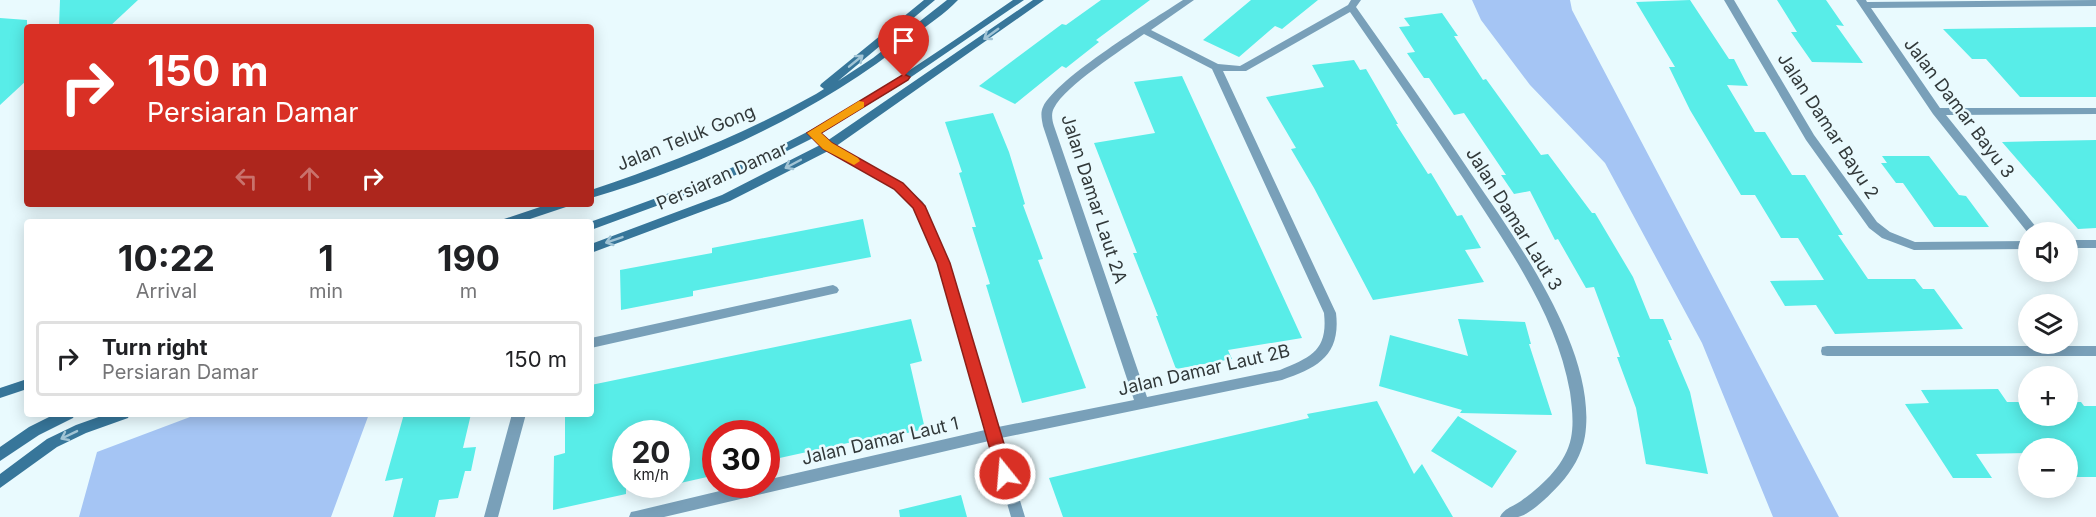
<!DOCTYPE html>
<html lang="en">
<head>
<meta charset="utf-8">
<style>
	body { margin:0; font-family:Inter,sans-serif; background:#f6f6f6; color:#202124; height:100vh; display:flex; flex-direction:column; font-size:22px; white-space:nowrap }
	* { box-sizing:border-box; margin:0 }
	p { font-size:20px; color:#757577 }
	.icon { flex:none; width:33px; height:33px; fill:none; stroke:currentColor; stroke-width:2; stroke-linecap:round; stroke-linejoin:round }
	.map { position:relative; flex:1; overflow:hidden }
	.sheet { position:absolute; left:24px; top:219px; width:570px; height:198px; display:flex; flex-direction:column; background:#fff; border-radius:6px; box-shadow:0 3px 15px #0003 }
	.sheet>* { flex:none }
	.guide { position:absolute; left:24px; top:24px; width:570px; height:183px; border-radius:6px; box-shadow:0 3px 15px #0003; background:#d93025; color:#fff; overflow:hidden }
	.controls { position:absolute; left:2018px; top:222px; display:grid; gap:12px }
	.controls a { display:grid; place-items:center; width:60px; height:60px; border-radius:50%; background:#fff; box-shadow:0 3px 15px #0003; font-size:30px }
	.speed { position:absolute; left:612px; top:420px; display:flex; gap:12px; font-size:30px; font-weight:700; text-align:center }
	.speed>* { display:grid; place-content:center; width:78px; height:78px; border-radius:50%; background:#fff; box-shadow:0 3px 15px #0003; line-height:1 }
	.speed small { font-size:15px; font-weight:400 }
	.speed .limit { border:9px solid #d22; background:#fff; color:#111 }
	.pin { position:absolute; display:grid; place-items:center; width:51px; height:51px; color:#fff; margin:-62px -26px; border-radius:50% 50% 50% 0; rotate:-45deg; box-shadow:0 0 6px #0007 }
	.pin .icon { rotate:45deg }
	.me { position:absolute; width:66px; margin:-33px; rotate:343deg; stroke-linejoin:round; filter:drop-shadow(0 0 4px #0008) }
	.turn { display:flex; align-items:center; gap:21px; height:126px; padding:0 24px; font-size:27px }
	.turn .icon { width:78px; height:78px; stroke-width:2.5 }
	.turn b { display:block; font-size:42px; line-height:51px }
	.lanes { display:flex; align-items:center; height:57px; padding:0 24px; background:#0003; justify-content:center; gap:30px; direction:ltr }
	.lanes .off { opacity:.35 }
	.eta { display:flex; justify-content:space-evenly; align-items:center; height:102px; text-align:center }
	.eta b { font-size:36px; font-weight:700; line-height:42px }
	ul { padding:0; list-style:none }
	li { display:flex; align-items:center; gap:18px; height:75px; margin:0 12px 9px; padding:0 12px; border:3px solid #e0e0e0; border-radius:6px }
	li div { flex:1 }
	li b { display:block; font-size:22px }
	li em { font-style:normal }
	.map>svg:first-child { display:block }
	.water { fill:#a5c5f4 }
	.building { fill:#58ede8 }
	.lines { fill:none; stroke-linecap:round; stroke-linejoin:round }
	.street { fill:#79a0b9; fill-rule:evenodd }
	.secondary { fill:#37769a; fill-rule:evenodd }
	.oneway { stroke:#a2c5d6 }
	.route { fill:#d93025; stroke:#8d1f18; stroke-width:1.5 }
	.slow { fill:#f59e0b }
	.labels { text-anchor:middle; stroke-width:5; stroke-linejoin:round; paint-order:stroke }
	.street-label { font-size:18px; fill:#32393a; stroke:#e9fafe }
</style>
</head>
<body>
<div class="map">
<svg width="2096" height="517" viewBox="0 0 2096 517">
	<rect width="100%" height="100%" fill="#e9fafe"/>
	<!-- water -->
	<path class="water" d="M1472,0h98l2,10 267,507h-66l-71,-174 -97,-180 -75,-78 -49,-65z
		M198,414h171l-38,103h-252l18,-65z"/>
	<!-- building -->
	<path class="building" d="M60,0h78l-29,27h-50z
		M1101,0h49l-54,40 3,2 -33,26 -4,-2 -47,38 -36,-18 83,-62 4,1z
		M1251,0h67l-36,29 -7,-3 -36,31 -36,-17z
		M1690,0l39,59h5l14,27 -21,-1 28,47h10l27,43h13l38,60h-5l30,44h47l8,10h11l29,40 -128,5 -19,-29 -31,1 -15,-25 54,-1 -26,-42h-17l-26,-43h-14l-51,-85 -21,-43h6l-39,-65z
		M1777,0h49l18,26 -8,-1 27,38 -51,-1 -21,-30h6z
		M1442,13l16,23h-4l29,44 3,-1 55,76 7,-1 44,59h3l38,64 17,42h13l9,21h-4l22,52 18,82 -62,-10 -10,-56 -19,-51h3l-26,-70 -8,1 -28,-49 -3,1 -25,-49 -16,3 -13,-19h5l-42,-62 -10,2 -25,-37h-5l-17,-25 8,-1 -16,-25 11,-1 -6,-8z
		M0,18l27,2v60l-27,25z
		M2096,27v70h-76l-34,-38h-14l-29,-30z
		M1354,60l6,10 6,-1 32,55h-2l32,50 3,-1 26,43 5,-1 19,33 -16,2 19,32 -111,18 -59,-112 -23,-39 5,-1 -30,-51 58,-10 -12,-22z
		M1182,76l120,262 -74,12 4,9 -56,10 -20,-53h2l-25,-63h4l-43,-110 61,-10 -21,-51z
		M993,113l16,39 16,52 -2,1 20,54 -5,1 48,128 -64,15 -36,-118 4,-1 -18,-57h4l-17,-54 3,-1 -17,-50z
		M2096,140v88l-18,1 -76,-87z
		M1882,156h47l30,39 7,1 23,31h-55l-31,-44h-7l-15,-20h6z
		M863,219l8,38 -178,34v5l-72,14 -1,-40 92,-17v-5z
		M911,319l11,42 -12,3 15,65 -67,15 -1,-3 -91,20v-27h-50v41l-40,9v-50h-50v60l-73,16 1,-54 11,-3v-39h26v-29z
		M1458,319l67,3 6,22h-2l23,71 -92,-2 2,-3 -83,-24 11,-51 78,21z
		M1998,389l9,13h21v14h39v-14h14l3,4h12v71h-29v-29h-39v5l-52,1 16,24h-39l-48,-74 24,-1 -8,-13z
		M1377,401l37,73 8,-10 31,53h-390l-14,-39 260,-60 -2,-4z
		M404,414h67l-8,34 13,-1 -5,24h-6l-7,27 -19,2 -4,17h-42l10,-39 -18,3z
		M1458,416l59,35 -25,37 -61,-37z
		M961,495l6,22h-67l-1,-7z"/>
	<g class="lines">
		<!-- street -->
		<path class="street" d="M1183,0h11l-43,30 67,34 22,2 108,-61 3,-5h10l-5,7c39,55 78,111 116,168 45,66 126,177 113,261 -3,18 -13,35 -25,48 -8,9 -30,31 -42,33 -6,0 -12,0 -18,0 3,-8 14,-11 21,-16 21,-15 45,-37 50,-63 3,-15 1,-31 -1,-46 -14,-80 -64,-147 -107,-214 -37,-56 -75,-111 -113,-166l-104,59h-23l113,242c5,42 -18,55 -54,67l-281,58 24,79h-14l-22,-76 -325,76h-35l2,-5 5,-1 113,-27h17v-4l219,-50 -48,-167 -23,-56 -20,-18 -70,-40 -16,-16 5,-4 19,14 70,40 21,19 26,61 49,164 136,-27 -91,-274c-1,-6 -3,-13 0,-19 15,-30 108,-86 140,-107zM1144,34l68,35 112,244c4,37 -12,44 -44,57l-133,27 -93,-271c-2,-6 -3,-13 0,-18 11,-22 69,-59 90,-74z
			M1724,0h10l80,135 63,87 13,10 25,10 113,-1v8l-114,1 -32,-12 -13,-10 -63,-88z
			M1856,0h10l1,2 229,-2v6l-225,2 69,100h156v6l-150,1 94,117 -12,1 -95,-119z
			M2067,240h29v8h-29z
			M833,285l4,2 2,3 -2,3 -246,55v-10z
			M1827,346h269v10h-269l-5,-1 -1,-4 1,-4z
			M512,414h14l-28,103h-14z"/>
		<!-- secondary -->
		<path class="secondary" d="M924,0h11l-97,81 35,-23 74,-58h11c-13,14 -31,25 -46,37 -94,75 -206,127 -321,161v-8c78,-26 153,-56 225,-96l8,-5 -4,-3 1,-2z
			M1013,0h11l-129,88 -78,48 -54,27 -55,24 -117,43 -1,-8c74,-26 149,-54 219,-91 71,-39 137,-85 204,-131z
			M1033,0h11l-212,149 -102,52 -139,52v-9l131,-49 102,-52z
			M549,204h19l-2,3 -45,15h-19l2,-3z
			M27,379v10l-27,9v-10z
			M55,414h20l-2,4 -34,17 -39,26v-14l29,-20z
			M107,414h23l-2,4 -42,15 -29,14 -57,41v-14l47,-35 29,-14z"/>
	</g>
	<!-- one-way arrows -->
	<defs><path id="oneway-shaft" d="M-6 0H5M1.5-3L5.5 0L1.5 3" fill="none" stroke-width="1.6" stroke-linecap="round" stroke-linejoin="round" transform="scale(1.5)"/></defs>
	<g class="oneway">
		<use href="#oneway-shaft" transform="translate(991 34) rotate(144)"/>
		<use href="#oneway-shaft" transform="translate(856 61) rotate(-39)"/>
		<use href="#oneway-shaft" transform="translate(793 164) rotate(152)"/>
		<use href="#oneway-shaft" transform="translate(614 240) rotate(161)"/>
		<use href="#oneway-shaft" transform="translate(69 435) rotate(154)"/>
	</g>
	<!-- route -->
	<path class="route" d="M904,74l6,3 -2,3 -87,53 11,10 71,40 22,23 25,57 63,211 -3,5 -5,2 -6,-2 -2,-5 -60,-211 -24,-55 -19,-19 -71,-40 -16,-16z"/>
	<!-- slow -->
	<path class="slow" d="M859,101l5,1v5l-43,26 11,10 26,15 2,3 -6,4 -31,-16 -16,-16z"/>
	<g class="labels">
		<!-- street labels -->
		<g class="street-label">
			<text transform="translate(1959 108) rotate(53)" y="6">Jalan Damar Bayu 3</text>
			<text transform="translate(1828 126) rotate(57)" y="6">Jalan Damar Bayu 2</text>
			<text transform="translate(686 138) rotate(-22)" y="6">Jalan Teluk Gong</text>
			<text transform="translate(722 176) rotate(-24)" y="6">Persiaran Damar</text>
			<text transform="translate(1094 199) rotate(72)" y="6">Jalan Damar Laut 2A</text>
			<text transform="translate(1514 219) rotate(58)" y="6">Jalan Damar Laut 3</text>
			<text transform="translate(1204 370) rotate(-13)" y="6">Jalan Damar Laut 2B</text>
			<text transform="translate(880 441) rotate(-13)" y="6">Jalan Damar Laut 1</text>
		</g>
	</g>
</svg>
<div class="controls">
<a><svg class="icon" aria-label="sound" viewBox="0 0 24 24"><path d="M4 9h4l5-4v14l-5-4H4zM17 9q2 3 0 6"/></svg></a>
<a><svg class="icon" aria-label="layers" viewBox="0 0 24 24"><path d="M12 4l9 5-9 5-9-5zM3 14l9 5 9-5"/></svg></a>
<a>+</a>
<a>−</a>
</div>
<div class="speed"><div>20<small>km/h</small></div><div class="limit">30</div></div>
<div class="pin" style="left:904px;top:77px;background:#d93025"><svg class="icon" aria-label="arrive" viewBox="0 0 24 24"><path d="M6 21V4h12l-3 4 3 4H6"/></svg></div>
<svg class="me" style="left:1005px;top:474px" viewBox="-20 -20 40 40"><circle r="17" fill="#d93025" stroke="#fff" stroke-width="3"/><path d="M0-11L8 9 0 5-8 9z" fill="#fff"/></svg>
<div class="guide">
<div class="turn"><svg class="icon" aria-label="right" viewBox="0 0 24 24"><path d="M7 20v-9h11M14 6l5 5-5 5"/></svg><div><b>150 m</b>Persiaran Damar</div></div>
<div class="lanes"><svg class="icon off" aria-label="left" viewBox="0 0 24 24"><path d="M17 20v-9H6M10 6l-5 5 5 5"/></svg><svg class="icon off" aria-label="ahead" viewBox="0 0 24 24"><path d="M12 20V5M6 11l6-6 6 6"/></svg><svg class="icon" aria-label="right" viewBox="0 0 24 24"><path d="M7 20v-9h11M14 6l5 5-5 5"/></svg></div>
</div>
<section class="sheet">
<div class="eta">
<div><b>10:22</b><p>Arrival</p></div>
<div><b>1</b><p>min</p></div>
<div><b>190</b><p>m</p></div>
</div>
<ul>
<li><svg class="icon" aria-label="right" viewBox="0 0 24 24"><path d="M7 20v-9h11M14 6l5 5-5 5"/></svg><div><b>Turn right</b><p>Persiaran Damar</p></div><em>150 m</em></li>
</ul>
</section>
</div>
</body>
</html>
